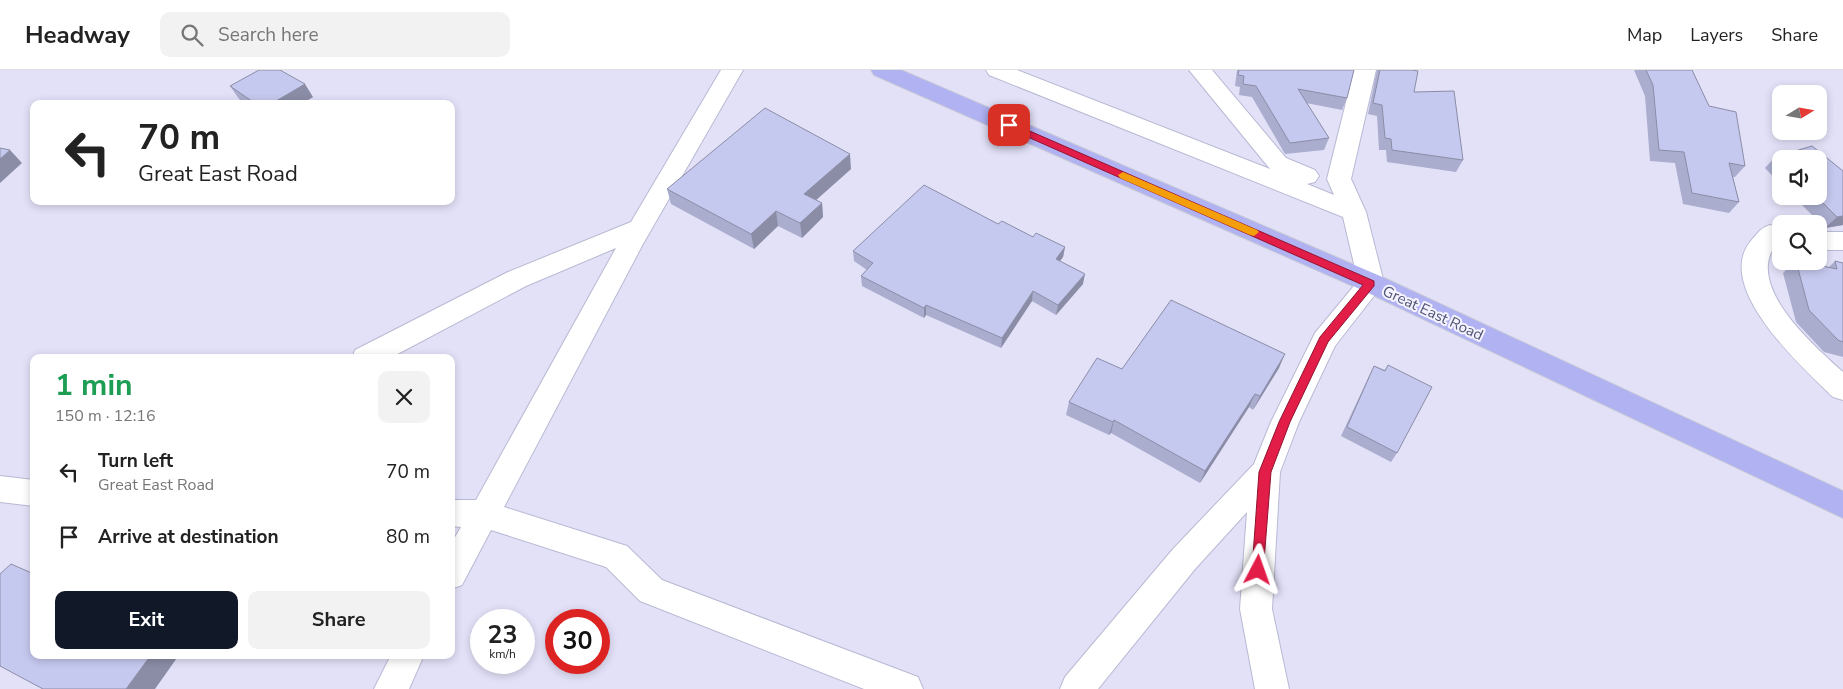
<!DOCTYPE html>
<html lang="en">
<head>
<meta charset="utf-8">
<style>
	body { margin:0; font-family:"Nunito Sans",sans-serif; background:#f2f2f2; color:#222; height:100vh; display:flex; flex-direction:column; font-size:19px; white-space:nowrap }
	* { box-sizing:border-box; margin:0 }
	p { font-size:16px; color:#767676 }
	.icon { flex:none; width:28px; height:28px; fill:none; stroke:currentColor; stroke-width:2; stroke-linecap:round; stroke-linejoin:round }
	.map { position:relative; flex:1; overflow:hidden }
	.drawer { position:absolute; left:30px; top:284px; width:425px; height:305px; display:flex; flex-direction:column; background:#fff; border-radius:10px; box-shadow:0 2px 8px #0003 }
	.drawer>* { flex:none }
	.guide { position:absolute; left:30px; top:30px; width:425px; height:105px; border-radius:10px; box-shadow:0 2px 8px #0003; background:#fff; color:#222; overflow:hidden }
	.needle { width:32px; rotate:79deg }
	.controls { position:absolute; left:1772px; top:15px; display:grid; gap:10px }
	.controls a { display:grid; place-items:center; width:55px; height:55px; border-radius:10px; background:#fff; box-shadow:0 2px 8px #0003; font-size:25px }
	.speed { position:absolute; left:470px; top:539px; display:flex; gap:10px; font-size:25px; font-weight:700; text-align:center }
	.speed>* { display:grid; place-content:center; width:65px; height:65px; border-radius:50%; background:#fff; box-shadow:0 2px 8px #0003; line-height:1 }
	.speed small { font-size:12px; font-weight:400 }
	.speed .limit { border:8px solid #d22; background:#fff; color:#111 }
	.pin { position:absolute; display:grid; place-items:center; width:42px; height:42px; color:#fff; margin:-21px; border-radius:10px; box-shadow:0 2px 8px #0006 }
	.me { position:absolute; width:55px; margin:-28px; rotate:4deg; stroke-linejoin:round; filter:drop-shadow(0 0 4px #0008) }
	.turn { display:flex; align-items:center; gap:18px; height:105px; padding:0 25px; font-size:22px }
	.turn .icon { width:65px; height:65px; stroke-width:2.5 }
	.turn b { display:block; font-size:35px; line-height:42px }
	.round { display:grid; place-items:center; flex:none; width:52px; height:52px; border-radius:10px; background:#f2f2f2 }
	.overview { display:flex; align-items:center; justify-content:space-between; height:85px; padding:0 25px }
	h1 { font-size:30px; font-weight:700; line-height:38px; color:#1e9e55 }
	.primary-button { display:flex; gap:10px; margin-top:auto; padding:10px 25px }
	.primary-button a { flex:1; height:58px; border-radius:10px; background:#111827; color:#fff; font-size:20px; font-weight:700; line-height:58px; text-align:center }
	.primary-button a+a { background:#f2f2f2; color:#222 }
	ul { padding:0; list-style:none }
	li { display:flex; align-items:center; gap:15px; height:65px; padding:0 25px }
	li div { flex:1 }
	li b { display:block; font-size:19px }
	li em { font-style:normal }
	header { display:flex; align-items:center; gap:30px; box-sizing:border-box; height:70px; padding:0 25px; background:#fff; border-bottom:1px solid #e0e0e0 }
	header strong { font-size:24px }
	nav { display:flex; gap:28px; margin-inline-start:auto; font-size:18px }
	.search { width:350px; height:45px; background:#f2f2f2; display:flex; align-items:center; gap:12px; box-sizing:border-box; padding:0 18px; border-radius:10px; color:#767676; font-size:19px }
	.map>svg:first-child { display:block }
	.residential { fill:#e3e1f8; fill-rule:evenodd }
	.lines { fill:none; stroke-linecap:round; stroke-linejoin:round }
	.minor-casing { stroke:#b8b9d3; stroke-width:2 }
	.trunk-casing { stroke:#caccd6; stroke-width:2 }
	.minor { fill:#fff; fill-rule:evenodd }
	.trunk { fill:#b0b2f2; fill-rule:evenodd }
	.wall { fill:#aaadce }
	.shaded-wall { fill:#8b8da7 }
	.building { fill:#c6c9ef; stroke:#8b8da7 }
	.route { fill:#e11d48; stroke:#92132f }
	.slow { fill:#f59e0b }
	.labels { text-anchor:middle; stroke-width:4; stroke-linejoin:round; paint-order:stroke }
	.street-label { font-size:15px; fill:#505576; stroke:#f5f3fe }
</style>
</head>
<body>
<header>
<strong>Headway</strong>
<div class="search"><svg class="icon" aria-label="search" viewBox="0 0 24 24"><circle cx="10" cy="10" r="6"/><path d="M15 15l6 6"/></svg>Search here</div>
<nav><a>Map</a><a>Layers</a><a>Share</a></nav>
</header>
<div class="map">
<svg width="1843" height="619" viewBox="0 0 1843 619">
	<rect width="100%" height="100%" fill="#efedfc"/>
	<!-- residential -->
	<path class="residential" d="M0,0h1843v619h-1843zM1781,24h38v37h-38zM34,34h417v97h-417zM1781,89h38v37h-38zM1781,154h38v37h-38zM34,288h417v297h-417zM481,550h43v42h-43zM556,550h43v42h-43z"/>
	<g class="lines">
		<!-- minor casing -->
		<g class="minor-casing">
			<path id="minor" d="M721,0h22l-100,174 -139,263 123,39 35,34 256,97 5,12h-59l-224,-88 -34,-34 -115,-37 -29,55 -11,4v-45l10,-17 -10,-1v-26h25l140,-252 -90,38 -136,72h-38l3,-8 153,-78 123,-50z
				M986,0h31l253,99 -81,-99h23l74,88 29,12 4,6 -4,6 -8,2 27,11 -7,-16 27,-109h22l-25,109 15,33 18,71 -49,63 -36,76 -19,50 -8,137 17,80h-34l-15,-80 7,-97 -52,57 -97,120h-38l5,-12 108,-128 81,-85 17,-42 44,-89 43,-52 -15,-64 -354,-142z
				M1770,155l11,2v18l-5,-1c-32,42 38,102 67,128v28l-10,-3c-30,-29 -119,-109 -83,-155 7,-8 10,-14 20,-17z
				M1819,162h24v18h-24z
				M0,406l34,4v26l-34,-4z
				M391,585h33l-15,34h-35z"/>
		</g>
		<!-- trunk casing -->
		<g class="trunk-casing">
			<path id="trunk" d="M871,0h30l479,206 463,215v27l-481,-228 -488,-215z"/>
		</g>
		<!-- minor -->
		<use href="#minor" class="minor"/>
		<!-- trunk -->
		<use href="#trunk" class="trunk"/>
	</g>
	<!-- wall -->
	<path class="wall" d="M1237,0h117l-7,28 -5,12 -36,-7 23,35 -5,12 -39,4 -33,-57 -13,-2 1,-8 -5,-1z
		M1377,0h35l2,22 49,68 -7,12 -69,-10 -1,-12h-7l-2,-34 -9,-2z
		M1634,0h58l17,36 36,60 -10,11h-2l6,25 -10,11 -46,-9 -8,-41 -25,-2 -5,-65z
		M230,16l83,11 -12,7h-55l-7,-5z
		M1775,87l68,14v54l-18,3 -32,-32h26l-38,-37v26l-16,-17z
		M851,99l-35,31 6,3 1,14 -21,21 -24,-12 -24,23 -83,-45 -4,-15z
		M998,154l35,13 32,10 -2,10 -3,4 23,23 -27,31 -24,-14 -31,47 -75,-33 -2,3 -62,-32 -1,-10 6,-6 -13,-9 -1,-10z
		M1795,191l34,6 6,-6 8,2v94l-19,-5 -28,-30 -13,-49z
		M1388,295l9,88 -6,9 -50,-26 28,-60 5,-10 11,4z
		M1279,298l-26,42 -4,-3 -49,76 -89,-50 -2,2 -43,-20 3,-13z"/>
	<!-- shaded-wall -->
	<path class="shaded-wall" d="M305,14l8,13 -12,7h-30z
		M10,80l12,13 -22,20v-24z
		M850,84l1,15 -45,40 -2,-15z
		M822,133l1,14 -21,21 -2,-15z
		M776,141l2,15 -24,23 -3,-15z
		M1843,146v9l-18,3 12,-11z
		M1065,177l-2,10 -9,12 2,-10z
		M1085,204l-2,10 -27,31 2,-10z
		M1033,221l-1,10 -31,47 1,-10z
		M926,235v10l-2,3v-10z
		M1285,284l-6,14 -26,42 7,-14z
		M1255,324l-6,13 -49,76 5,-12z
		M1114,350l-3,13 -2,2 4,-13z
		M151,585h28l-24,34h-29z"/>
	<!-- building -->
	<path class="building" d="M259,0h21l25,14 -34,20h-15l-26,-18z
		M1239,0h115l-7,28 -49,-9 31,49 -39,5 -34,-57 -13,-2 1,-8 -6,-1z
		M1380,0h32l6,1 -4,21 40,-1 9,69 -71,-10 -1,-11 -6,-1 -3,-33 -9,-2z
		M1646,0h46l17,36 27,6 9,54 -16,-3 10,39 -47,-9 -8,-41 -25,-2 -6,-65z
		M765,38l85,46 -46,40 18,9 -22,20 -24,-12 -25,23 -84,-45z
		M1812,76l31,25v45l-6,1 -21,-21h3v-37h-38v4l-6,-6z
		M0,78l10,2 -10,9z
		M924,115l74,39 4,-3 31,16 3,-4 29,14 -9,12 29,15 -27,31 -25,-14 -31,47 -76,-33 -2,3 -63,-32 12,-13 -20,-12z
		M1796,191l41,8 -2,-8 8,2v79l-5,-2 -29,-30z
		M1171,230l114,54 -25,42 -5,-2 -50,77 -91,-51 -1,2 -44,-20 28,-44 25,11z
		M1388,295l44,22 -35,66 -50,-26 27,-61 11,5z
		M11,494l23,10v81h117l-25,34h-83l-43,-23v-92z"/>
	<!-- route -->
	<path class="route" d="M1009,52l365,159v5l-46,56 -38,80 -19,50 -8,102 -5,2 -4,-2 -2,-4 7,-98 20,-50 41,-85 43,-52 -358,-158 -1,-2z"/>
	<!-- slow -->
	<path class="slow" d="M1123,102l134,58 2,2 -5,4 -4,-1 -130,-57 -2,-3z"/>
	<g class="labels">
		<!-- street labels -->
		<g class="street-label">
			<text transform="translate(1433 243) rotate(25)" y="5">Great East Road</text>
		</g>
	</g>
</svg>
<div class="controls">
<a><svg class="needle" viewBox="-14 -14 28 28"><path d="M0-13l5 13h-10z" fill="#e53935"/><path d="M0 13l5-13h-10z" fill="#767676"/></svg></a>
<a><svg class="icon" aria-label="sound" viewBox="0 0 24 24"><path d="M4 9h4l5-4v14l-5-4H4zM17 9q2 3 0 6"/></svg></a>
<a><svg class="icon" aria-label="search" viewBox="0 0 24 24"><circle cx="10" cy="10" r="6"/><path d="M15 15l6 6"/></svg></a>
</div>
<div class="speed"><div>23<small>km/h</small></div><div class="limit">30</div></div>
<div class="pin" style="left:1009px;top:55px;background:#d93025"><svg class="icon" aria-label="arrive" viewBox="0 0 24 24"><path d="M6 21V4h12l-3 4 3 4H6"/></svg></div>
<svg class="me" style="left:1258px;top:500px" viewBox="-20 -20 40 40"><path d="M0-17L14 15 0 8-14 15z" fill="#e11d48" stroke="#fff" stroke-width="4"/></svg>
<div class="guide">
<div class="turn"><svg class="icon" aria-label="left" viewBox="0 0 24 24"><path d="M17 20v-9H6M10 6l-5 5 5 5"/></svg><div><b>70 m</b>Great East Road</div></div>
</div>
<section class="drawer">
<div class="overview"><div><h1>1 min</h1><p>150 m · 12:16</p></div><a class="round"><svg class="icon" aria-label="close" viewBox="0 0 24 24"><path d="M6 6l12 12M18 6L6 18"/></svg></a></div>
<ul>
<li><svg class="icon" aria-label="left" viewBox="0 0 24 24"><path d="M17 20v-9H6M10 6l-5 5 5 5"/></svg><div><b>Turn left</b><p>Great East Road</p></div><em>70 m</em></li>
<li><svg class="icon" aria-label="arrive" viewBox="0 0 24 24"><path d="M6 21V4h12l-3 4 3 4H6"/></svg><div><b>Arrive at destination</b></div><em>80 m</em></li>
</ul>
<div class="primary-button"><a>Exit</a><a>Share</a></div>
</section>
</div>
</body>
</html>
